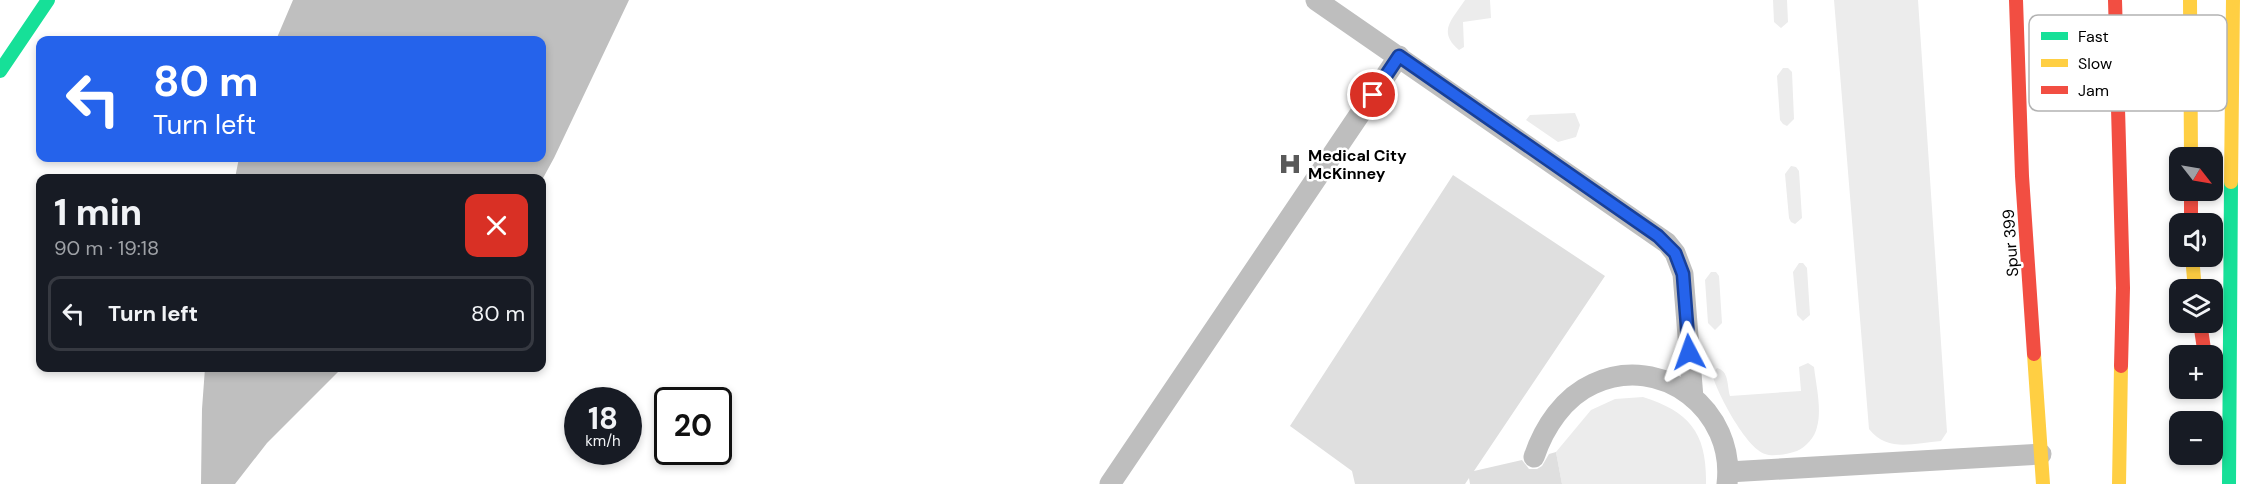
<!DOCTYPE html>
<html lang="en">
<head>
<meta charset="utf-8">
<style>
	body { margin:0; font-family:"DM Sans",sans-serif; background:#242831; color:#f1f3f6; height:100vh; display:flex; flex-direction:column; font-size:22px; white-space:nowrap }
	* { box-sizing:border-box; margin:0 }
	p { font-size:20px; color:#9ea1a6 }
	.icon { flex:none; width:33px; height:33px; fill:none; stroke:currentColor; stroke-width:2; stroke-linecap:round; stroke-linejoin:round }
	.map { position:relative; flex:1; overflow:hidden }
	.panel { position:absolute; left:36px; top:174px; width:510px; height:198px; display:flex; flex-direction:column; background:#171b24; border-radius:12px; box-shadow:0 3px 9px #0003 }
	.panel>* { flex:none }
	.guide { position:absolute; left:36px; top:36px; width:510px; height:126px; border-radius:12px; box-shadow:0 3px 9px #0003; background:#2563eb; color:#fff; overflow:hidden }
	.needle { width:39px; rotate:121deg }
	.fabs { position:absolute; left:2169px; top:147px; display:grid; gap:12px }
	.fabs a { display:grid; place-items:center; width:54px; height:54px; border-radius:12px; background:#171b24; box-shadow:0 3px 9px #0003; font-size:30px }
	.speed { position:absolute; left:564px; top:387px; display:flex; gap:12px; font-size:30px; font-weight:700; text-align:center }
	.speed>* { display:grid; place-content:center; width:78px; height:78px; border-radius:50%; background:#171b24; box-shadow:0 3px 9px #0003; line-height:1 }
	.speed small { font-size:15px; font-weight:400 }
	.speed .limit { border:3px solid #111; border-radius:9px; background:#fff; color:#111 }
	.pin { position:absolute; display:grid; place-items:center; width:51px; height:51px; color:#fff; margin:-26px; border:3px solid #fff; border-radius:50%; box-shadow:0 2px 6px #0007 }
	.me { position:absolute; width:66px; margin:-33px; rotate:356deg; stroke-linejoin:round; filter:drop-shadow(0 0 4px #0008) }
	.turn { display:flex; align-items:center; gap:21px; height:126px; padding:0 18px; font-size:27px }
	.turn .icon { width:78px; height:78px; stroke-width:2.5 }
	.turn b { display:block; font-size:42px; line-height:51px }
	.round { display:grid; place-items:center; flex:none; width:63px; height:63px; border-radius:12px; background:#242831 }
	.overview { display:flex; align-items:center; justify-content:space-between; height:102px; padding:0 18px }
	h1 { font-size:36px; font-weight:800; line-height:45px }
	ul { padding:0; list-style:none }
	li { display:flex; align-items:center; gap:18px; height:75px; margin:0 12px 9px; padding:0 6px; border:3px solid #363941; border-radius:12px }
	li div { flex:1 }
	li b { display:block; font-size:22px }
	li em { font-style:normal }
	.map>svg:first-child { display:block }
	.green { fill:#ececec }
	.water { fill:#bfbfbf }
	.building { fill:#dfdfdf }
	.lines { fill:none; stroke-linecap:round; stroke-linejoin:round }
	.lane { stroke:#bebebe; stroke-width:21 }
	.fast { stroke:#16e098; stroke-width:14 }
	.slow { stroke:#ffcf43; stroke-width:14 }
	.jam { stroke:#f24e42; stroke-width:14 }
	.route-casing { stroke:#184099; stroke-width:15 }
	.route { stroke:#2563eb; stroke-width:10 }
	.labels { text-anchor:middle; stroke-width:5; stroke-linejoin:round; paint-order:stroke }
	.poi-label { font-size:16px; font-weight:bold; fill:#000; stroke:#fff; text-anchor:start }
	.street-label { font-size:16px; fill:#000; stroke:#fff }
	.key { fill:#fff; stroke:#b2b2b2; stroke-width:1.5 }
	.key-label { font-size:16px; fill:#000 }
</style>
</head>
<body>
<div class="map">
<svg width="2242" height="484" viewBox="0 0 2242 484">
	<rect width="100%" height="100%" fill="#fff"/>
	<!-- green -->
	<path class="green" d="M1465,0h25l1,18 -28,4 1,25 -5,3c-22,-19 -7,-30 6,-50z
		M1773,0h14l1,22 -7,6 -7,-6z
		M1834,0h84l29,432 -6,9c-27,2 -53,12 -72,-12z
		M1783,68h5l4,4 2,47 -7,7 -4,-2 -3,-4 -3,-44z
		M1575,113l5,12 -4,12 -18,5 -32,-22 4,-5z
		M1791,166l5,1 3,4 3,47 -7,6 -4,-2 -2,-4 -4,-44z
		M1799,263h4l4,5 3,47 -7,6 -6,-6 -4,-43z
		M1711,272h5l3,4 3,47 -7,7 -7,-7 -3,-43z
		M1808,363l6,4c2,18 8,42 3,60 -2,10 -11,20 -20,24 -9,3 -24,6 -32,3 -19,-6 -48,-61 -53,-80l5,-6c12,3 10,17 13,28l71,-5 -2,-24z
		M1643,397c47,15 64,36 63,87h-144l-6,-32 35,-42 24,-11z"/>
	<!-- water -->
	<path class="water" d="M293,0h336l-75,158 -12,22 -307,-2 4,-20h303v-118h-266z
		M205,368h137l-75,75 -32,41h-34l1,-75z"/>
	<!-- building -->
	<path class="building" d="M1453,175l152,101 -131,195 48,-11 7,9h8l5,-3 7,-12 7,-2 6,32h-92l-1,-6 -4,6h-110l-3,-13 -62,-45z"/>
	<g class="lines">
		<!-- lane -->
		<path class="lane" d="M1316,0l351,243 8,10 8,21 10,124
			M1534,457c10,-30 30,-60 59,-73 69,-32 143,27 134,100
			M1728,472l313,-18
			M1110,484l289,-428"/>
		<!-- fast -->
		<path class="fast" d="M0,71l48,-71
			M2229,484l2,-302"/>
		<!-- slow -->
		<path class="slow" d="M2190,0l1,158
			M2231,182l2,-182
			M2192,256l3,34
			M2034,354l9,130
			M2119,484l2,-118"/>
		<!-- jam -->
		<path class="jam" d="M2016,0l6,176 12,178
			M2115,0l8,288 -2,78
			M2191,190v34
			M2200,322l5,34"/>
	</g>
	<g class="lines">
		<!-- route casing -->
		<g class="route-casing">
			<path id="route" d="M1373,95l26,-39 259,180 17,17 8,21 6,78"/>
		</g>
		<!-- route -->
		<use href="#route" class="route"/>
	</g>
	<!-- icons -->
	<defs>
		<g id="hospital-bare" transform="scale(1.8)"><path d="M-5-5h3v3.5h4V-5h3V5h-3V1.5h-4V5h-3Z" fill="#595959" stroke="#fff" stroke-width="2.5" paint-order="stroke"/></g>
	</defs>
	<g fill-rule="evenodd">
		<use href="#hospital-bare" x="1290" y="164"/>
	</g>
	<g class="labels">
		<!-- poi labels -->
		<g class="poi-label">
			<text x="1308" y="161">Medical City<tspan x="1308" dy="18">McKinney</tspan></text>
		</g>
		<!-- street labels -->
		<g class="street-label">
			<text transform="translate(2010 243) rotate(-94)" y="6">Spur 399</text>
		</g>
	</g>
	<!-- legend -->
	<rect x="2029" y="15" width="198" height="96" rx="9" class="key"/>
	<rect x="2041" y="32" width="27" height="8" fill="#16e098"/>
	<rect x="2041" y="59" width="27" height="8" fill="#ffcf43"/>
	<rect x="2041" y="86" width="27" height="8" fill="#f24e42"/>
	<g class="key-label">
		<text x="2078" y="42">Fast</text>
		<text x="2078" y="69">Slow</text>
		<text x="2078" y="96">Jam</text>
	</g>
</svg>
<div class="fabs">
<a><svg class="needle" viewBox="-14 -14 28 28"><path d="M0-13l5 13h-10z" fill="#e53935"/><path d="M0 13l5-13h-10z" fill="#9ea1a6"/></svg></a>
<a><svg class="icon" aria-label="sound" viewBox="0 0 24 24"><path d="M4 9h4l5-4v14l-5-4H4zM17 9q2 3 0 6"/></svg></a>
<a><svg class="icon" aria-label="layers" viewBox="0 0 24 24"><path d="M12 4l9 5-9 5-9-5zM3 14l9 5 9-5"/></svg></a>
<a>+</a>
<a>−</a>
</div>
<div class="speed"><div>18<small>km/h</small></div><div class="limit">20</div></div>
<div class="pin" style="left:1373px;top:95px;background:#d93025"><svg class="icon" aria-label="arrive" viewBox="0 0 24 24"><path d="M6 21V4h12l-3 4 3 4H6"/></svg></div>
<svg class="me" style="left:1689px;top:352px" viewBox="-20 -20 40 40"><path d="M0-17L14 15 0 8-14 15z" fill="#2563eb" stroke="#fff" stroke-width="4"/></svg>
<div class="guide">
<div class="turn"><svg class="icon" aria-label="left" viewBox="0 0 24 24"><path d="M17 20v-9H6M10 6l-5 5 5 5"/></svg><div><b>80 m</b>Turn left</div></div>
</div>
<section class="panel">
<div class="overview"><div><h1>1 min</h1><p>90 m · 19:18</p></div><a class="round" style="background:#d93025;color:#fff"><svg class="icon" aria-label="close" viewBox="0 0 24 24"><path d="M6 6l12 12M18 6L6 18"/></svg></a></div>
<ul>
<li><svg class="icon" aria-label="left" viewBox="0 0 24 24"><path d="M17 20v-9H6M10 6l-5 5 5 5"/></svg><div><b>Turn left</b></div><em>80 m</em></li>
</ul>
</section>
</div>
</body>
</html>
